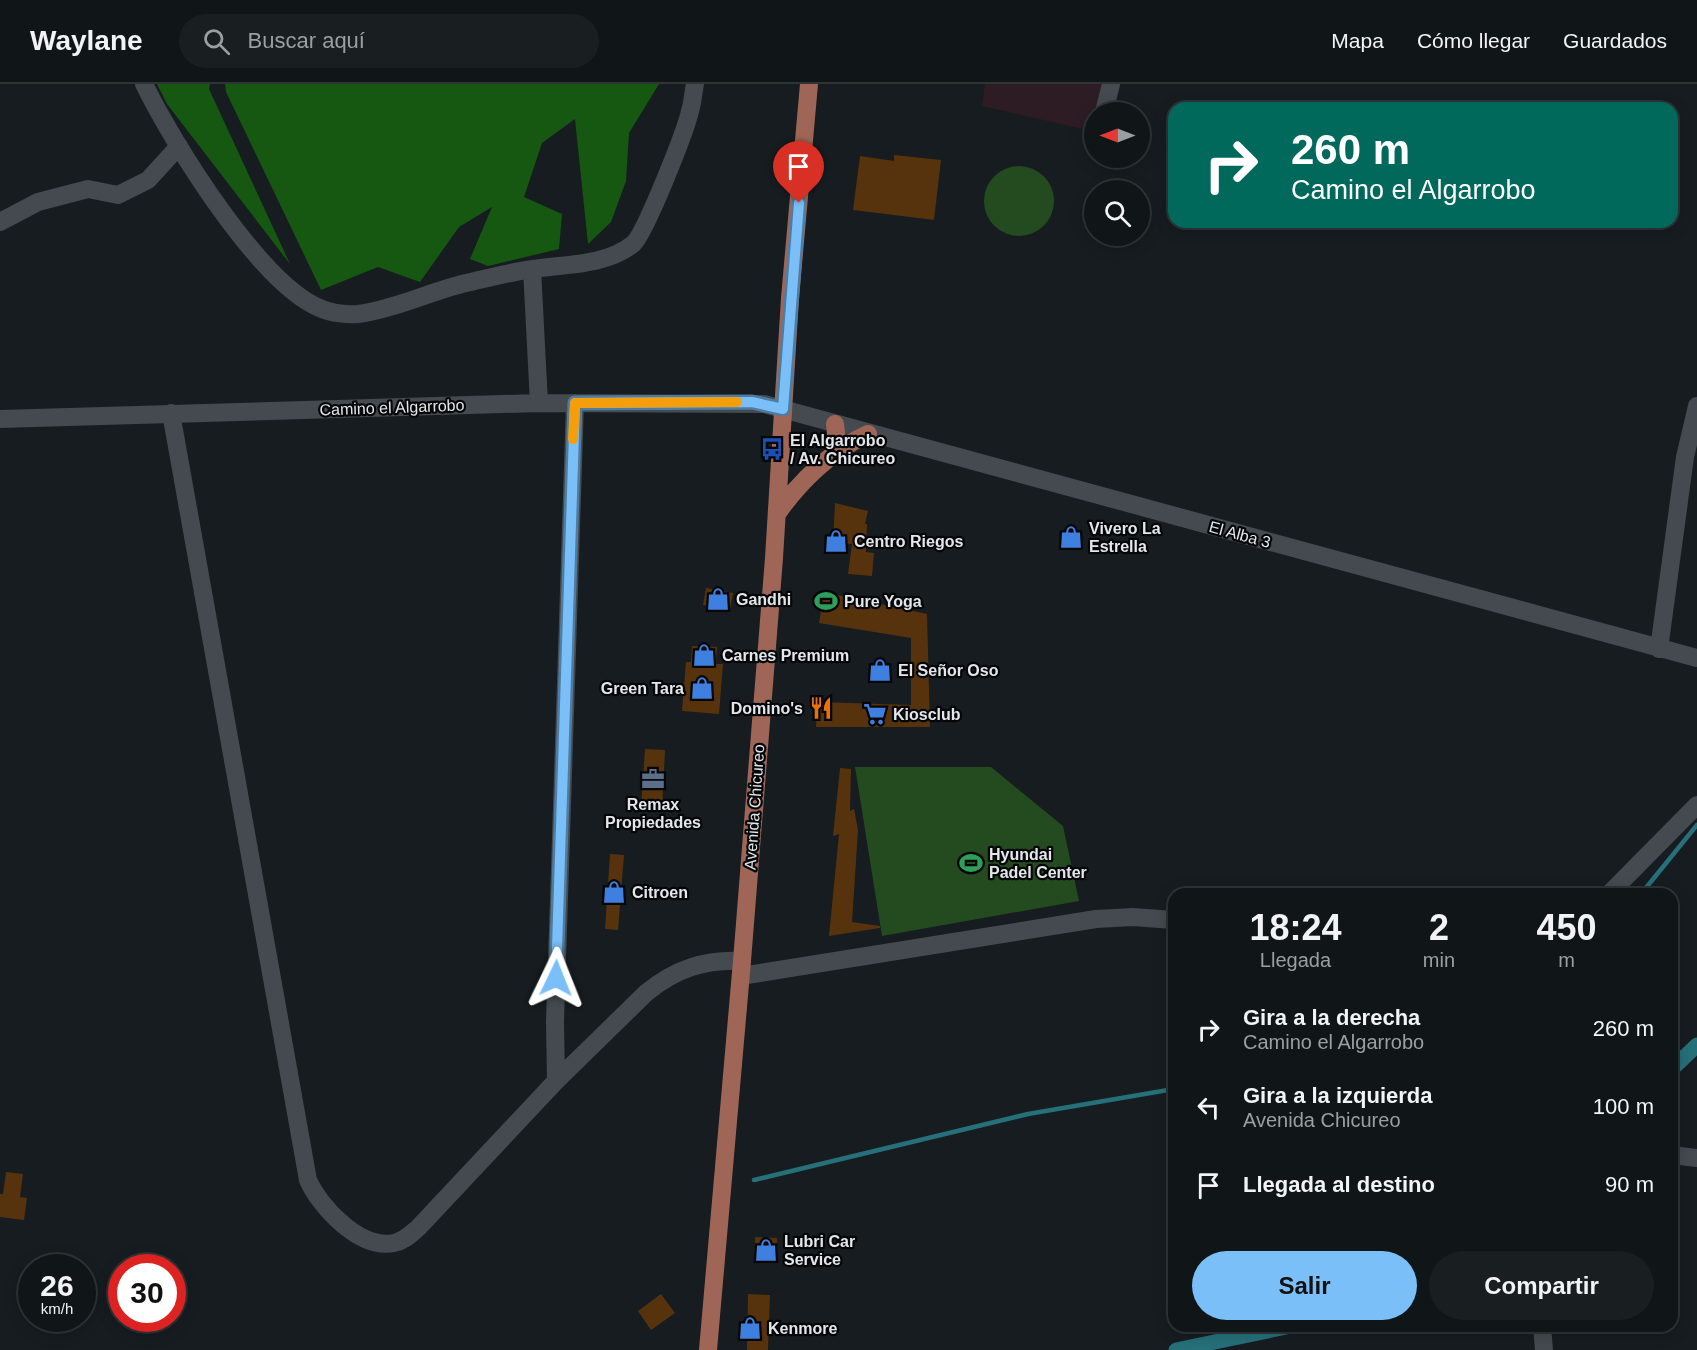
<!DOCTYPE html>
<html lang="es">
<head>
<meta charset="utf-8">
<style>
	body { margin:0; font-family:Arial,sans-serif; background:#191e21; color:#f1f3f6; height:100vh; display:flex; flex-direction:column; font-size:22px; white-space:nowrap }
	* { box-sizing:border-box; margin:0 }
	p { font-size:20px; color:#9c9fa2 }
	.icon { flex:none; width:33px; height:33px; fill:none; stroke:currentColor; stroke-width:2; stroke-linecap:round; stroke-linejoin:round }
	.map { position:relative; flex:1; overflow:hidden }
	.side { position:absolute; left:1168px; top:804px; width:510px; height:444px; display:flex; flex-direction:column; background:#101518; border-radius:18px; box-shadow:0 3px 15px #0003,0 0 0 2px #303437 }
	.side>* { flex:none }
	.banner { position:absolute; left:1168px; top:18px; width:510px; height:126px; border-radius:18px; box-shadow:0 3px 15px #0003,0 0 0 2px #303437; background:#00695c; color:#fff; overflow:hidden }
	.needle { width:39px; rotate:270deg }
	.fabs { position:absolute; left:1084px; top:18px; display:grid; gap:12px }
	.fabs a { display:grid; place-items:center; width:66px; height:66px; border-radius:50%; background:#101518; box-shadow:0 3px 15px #0003,0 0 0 2px #303437; font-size:30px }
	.speed { position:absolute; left:18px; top:1170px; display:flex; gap:12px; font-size:30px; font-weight:700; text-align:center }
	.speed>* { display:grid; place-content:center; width:78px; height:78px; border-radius:50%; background:#101518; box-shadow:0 3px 15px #0003,0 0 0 2px #303437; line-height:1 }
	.speed small { font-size:15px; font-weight:400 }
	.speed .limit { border:9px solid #d22; background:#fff; color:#111 }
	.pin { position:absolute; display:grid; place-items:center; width:51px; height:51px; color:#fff; margin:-62px -26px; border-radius:50% 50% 50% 0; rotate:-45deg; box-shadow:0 0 6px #0007 }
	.pin .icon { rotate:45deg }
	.me { position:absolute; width:66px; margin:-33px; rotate:2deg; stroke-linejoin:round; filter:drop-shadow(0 0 4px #0008) }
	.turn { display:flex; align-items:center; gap:21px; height:126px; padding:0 24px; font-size:27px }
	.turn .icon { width:78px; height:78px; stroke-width:2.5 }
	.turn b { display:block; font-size:42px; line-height:51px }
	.eta { display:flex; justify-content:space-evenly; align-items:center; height:102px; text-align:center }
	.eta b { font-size:36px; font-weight:700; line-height:42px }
	.button { display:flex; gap:12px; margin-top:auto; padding:12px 24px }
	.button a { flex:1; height:69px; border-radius:36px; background:#7abff8; color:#111; font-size:24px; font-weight:700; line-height:69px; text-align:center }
	.button a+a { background:#191e21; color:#f1f3f6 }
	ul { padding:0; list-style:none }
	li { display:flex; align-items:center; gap:18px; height:78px; padding:0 24px }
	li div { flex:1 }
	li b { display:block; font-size:22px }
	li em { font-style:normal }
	header { display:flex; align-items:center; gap:36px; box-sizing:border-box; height:84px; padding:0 30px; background:#101518; border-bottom:2px solid #303437 }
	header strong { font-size:28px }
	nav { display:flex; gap:33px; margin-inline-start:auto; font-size:21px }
	.search { width:420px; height:54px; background:#191e21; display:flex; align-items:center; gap:15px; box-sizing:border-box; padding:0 21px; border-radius:33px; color:#9c9fa2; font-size:22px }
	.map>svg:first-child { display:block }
	.industrial { fill:#2d1c23 }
	.green { fill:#234b1f }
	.forest { fill:#165812 }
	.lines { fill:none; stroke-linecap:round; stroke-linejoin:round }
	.stream { stroke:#267079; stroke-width:4.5 }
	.canal { stroke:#267079; stroke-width:15 }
	.building { fill:#57330d }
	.minor { stroke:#444a4f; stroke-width:18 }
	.major { stroke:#9f6657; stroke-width:18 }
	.route-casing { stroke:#4f7ca1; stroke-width:15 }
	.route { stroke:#7abff8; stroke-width:10 }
	.slow { stroke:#f59e0b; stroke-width:10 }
	.labels { text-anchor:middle; stroke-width:4.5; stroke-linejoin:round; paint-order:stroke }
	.street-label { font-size:16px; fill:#e3e7ea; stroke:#050608 }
	.poi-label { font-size:16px; font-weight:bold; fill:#e3e7ea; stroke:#050608; text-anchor:start }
</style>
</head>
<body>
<header>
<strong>Waylane</strong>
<div class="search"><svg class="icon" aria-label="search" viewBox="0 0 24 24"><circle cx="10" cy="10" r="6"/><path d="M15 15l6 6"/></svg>Buscar aquí</div>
<nav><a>Mapa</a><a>Cómo llegar</a><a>Guardados</a></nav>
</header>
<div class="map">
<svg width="1697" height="1266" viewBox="0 0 1697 1266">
	<rect width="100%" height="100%" fill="#161c20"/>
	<!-- industrial -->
	<path class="industrial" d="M985,0h118l-12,47 -109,-25z"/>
	<!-- green -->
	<path class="green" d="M984 117a35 35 0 1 1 70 0a35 35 0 1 1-70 0Z
		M855,683h136l72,59 16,75 -197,35z"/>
	<!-- forest -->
	<path class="forest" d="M157,0h53l-1,5 81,175 -123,-160z
		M225,0h434l-30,49 -3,48 -15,41 -23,22 -13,-125 -33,24 -18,54 38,17 -3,35 -71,17 -18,-7 22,-52 -33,20 -39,55 -42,-15 -57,23 -95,-198z"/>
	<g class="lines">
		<!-- stream -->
		<path class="stream" d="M1641,810l56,-69
			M754,1096l274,-66 146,-25"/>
		<!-- canal -->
		<path class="canal" d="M1672,985l25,-24
			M1176,1266l115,-24"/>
	</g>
	<!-- building -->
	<path class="building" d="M894,71l47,5 -7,60 -81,-10 7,-54 34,5z
		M835,419l33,8 -3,13h2l-1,28 8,1 -2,23 -24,-2 4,-30 -19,-1z
		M706,504l27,5 -3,16 -27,-4z
		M824,508l103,22 3,113h-114l1,-25 94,3v-67l-92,-15z
		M692,562l25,1 -1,17h7l-4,50 -37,-3 4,-49h5z
		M645,665l20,1 -3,60 -21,-1z
		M840,684l11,1 -1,42 4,-2 4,21 -6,92 28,4v2l-51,8 10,-102 -6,2z
		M610,770l14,1 -6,75 -13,-1z
		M6,1088l17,2 -3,23 7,1 -3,22 -24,-3v-23h3z
		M755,1153l22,1 -1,25 -22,-1z
		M661,1210l14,19 -24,17 -13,-19z
		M748,1210l22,1 -2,55h-21z"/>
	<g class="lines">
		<!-- minor -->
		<path class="minor" d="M144,0c29,59 117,202 178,225 9,4 26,6 36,5 36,-5 69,-21 104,-30 23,-5 48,-12 71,-15 33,-5 72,-3 100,-25 12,-10 53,-114 57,-133 3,-9 3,-18 5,-27
			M1104,28l7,-28
			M0,138l38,-20 50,-13 30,6 30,-15 31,-34
			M532,185l7,134
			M171,329l137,767c12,27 52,70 86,63 10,-2 17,-9 24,-15l138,-147 90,-88c29,-24 59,-34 96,-32
			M0,335l539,-16 225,1 933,254
			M1659,565l26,-192 12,-51
			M1609,810l88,-89
			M741,892l355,-57 37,-2 41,3
			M556,997l-1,-59 20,-619
			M1672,1071l25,3
			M1542,1242l2,24"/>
		<!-- major -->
		<path class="major" d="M835,340l3,27
			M777,430c22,-32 55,-64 91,-80
			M708,1266l34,-389 32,-403 16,-260 19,-214"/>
	</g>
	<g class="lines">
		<!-- route casing -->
		<g class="route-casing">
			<path id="route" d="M556,894l19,-575 177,-1 31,7 16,-206"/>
		</g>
		<!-- route -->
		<use href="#route" class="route"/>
		<!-- slow -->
		<path class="slow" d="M573,355l2,-36 162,-1"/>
	</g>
	<!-- icons -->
	<defs>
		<g id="bus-bare" transform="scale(1.8)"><path d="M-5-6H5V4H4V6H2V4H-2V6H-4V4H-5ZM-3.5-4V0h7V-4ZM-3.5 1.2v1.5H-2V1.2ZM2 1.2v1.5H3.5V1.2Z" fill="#1a4fb4" stroke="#050608" stroke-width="2.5" paint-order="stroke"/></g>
		<g id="shop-bare" transform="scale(1.8)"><path d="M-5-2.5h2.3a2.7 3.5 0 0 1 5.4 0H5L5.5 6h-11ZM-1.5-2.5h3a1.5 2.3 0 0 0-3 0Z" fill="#3f7fe0" stroke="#050608" stroke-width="2.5" paint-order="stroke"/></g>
		<g id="stadium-bare" transform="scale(1.8)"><path d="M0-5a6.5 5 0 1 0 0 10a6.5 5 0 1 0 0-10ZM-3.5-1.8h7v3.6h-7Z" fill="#2e9e5b" stroke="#050608" stroke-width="2.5" paint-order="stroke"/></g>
		<g id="restaurant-bare" transform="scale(1.8)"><path d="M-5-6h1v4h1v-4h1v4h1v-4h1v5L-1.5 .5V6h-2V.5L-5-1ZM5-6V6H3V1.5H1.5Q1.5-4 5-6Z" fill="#e8710a" stroke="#050608" stroke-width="2.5" paint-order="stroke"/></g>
		<g id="supermarket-bare" transform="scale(1.8)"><path d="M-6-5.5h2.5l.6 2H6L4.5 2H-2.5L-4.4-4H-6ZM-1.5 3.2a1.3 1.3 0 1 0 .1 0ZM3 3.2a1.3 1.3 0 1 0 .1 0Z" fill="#3f7fe0" stroke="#050608" stroke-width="2.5" paint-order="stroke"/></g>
		<g id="office-bare" transform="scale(1.8)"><path d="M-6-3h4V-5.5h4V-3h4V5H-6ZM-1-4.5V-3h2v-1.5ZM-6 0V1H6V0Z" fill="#5c6f8a" stroke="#050608" stroke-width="2.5" paint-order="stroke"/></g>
	</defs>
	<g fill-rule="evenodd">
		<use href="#bus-bare" x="772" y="365"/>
		<use href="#shop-bare" x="1071" y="453"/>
		<use href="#shop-bare" x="836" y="457"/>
		<use href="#shop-bare" x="718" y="515"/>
		<use href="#stadium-bare" x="826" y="517"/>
		<use href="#shop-bare" x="704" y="571"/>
		<use href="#shop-bare" x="880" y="586"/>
		<use href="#shop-bare" x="702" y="604"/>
		<use href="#restaurant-bare" x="821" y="624"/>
		<use href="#supermarket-bare" x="875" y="630"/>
		<use href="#office-bare" x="653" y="695"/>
		<use href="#stadium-bare" x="971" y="779"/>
		<use href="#shop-bare" x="614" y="808"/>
		<use href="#shop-bare" x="766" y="1166"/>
		<use href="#shop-bare" x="750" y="1244"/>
	</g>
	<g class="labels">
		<!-- street labels -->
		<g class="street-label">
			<text transform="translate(392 323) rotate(-2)" y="6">Camino el Algarrobo</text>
			<text transform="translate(1240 450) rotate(15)" y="6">El Alba 3</text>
			<text transform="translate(754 723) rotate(-86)" y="6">Avenida Chicureo</text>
		</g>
		<!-- poi labels -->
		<g class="poi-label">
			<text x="790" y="362">El Algarrobo<tspan x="790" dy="18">/ Av. Chicureo</tspan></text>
			<text x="1089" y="450">Vivero La<tspan x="1089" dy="18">Estrella</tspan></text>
			<text x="854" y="463">Centro Riegos</text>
			<text x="736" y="521">Gandhi</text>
			<text x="844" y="523">Pure Yoga</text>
			<text x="722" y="577">Carnes Premium</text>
			<text x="898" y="592">El Señor Oso</text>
			<text x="684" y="610" text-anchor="end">Green Tara</text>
			<text x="803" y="630" text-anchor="end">Domino's</text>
			<text x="893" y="636">Kiosclub</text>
			<text x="653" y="726" text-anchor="middle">Remax<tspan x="653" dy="18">Propiedades</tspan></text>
			<text x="989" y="776">Hyundai<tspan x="989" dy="18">Padel Center</tspan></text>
			<text x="632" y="814">Citroen</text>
			<text x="784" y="1163">Lubri Car<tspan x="784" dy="18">Service</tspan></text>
			<text x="768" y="1250">Kenmore</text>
		</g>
	</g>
</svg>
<div class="fabs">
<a><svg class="needle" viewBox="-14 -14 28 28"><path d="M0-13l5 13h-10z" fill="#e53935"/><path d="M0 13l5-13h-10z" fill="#9c9fa2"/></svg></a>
<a><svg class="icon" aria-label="search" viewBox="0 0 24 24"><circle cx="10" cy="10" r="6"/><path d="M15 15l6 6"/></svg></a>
</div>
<div class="speed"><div>26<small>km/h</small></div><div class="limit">30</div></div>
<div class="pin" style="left:799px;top:119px;background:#d93025"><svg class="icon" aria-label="arrive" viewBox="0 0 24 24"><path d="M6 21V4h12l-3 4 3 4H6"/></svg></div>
<svg class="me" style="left:556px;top:894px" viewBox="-20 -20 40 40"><path d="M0-17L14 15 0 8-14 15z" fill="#7abff8" stroke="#fff" stroke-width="4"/></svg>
<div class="banner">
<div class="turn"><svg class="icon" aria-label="right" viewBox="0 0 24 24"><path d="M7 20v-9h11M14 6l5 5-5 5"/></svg><div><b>260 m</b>Camino el Algarrobo</div></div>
</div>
<section class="side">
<div class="eta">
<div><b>18:24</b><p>Llegada</p></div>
<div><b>2</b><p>min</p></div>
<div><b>450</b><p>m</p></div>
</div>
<ul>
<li><svg class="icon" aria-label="right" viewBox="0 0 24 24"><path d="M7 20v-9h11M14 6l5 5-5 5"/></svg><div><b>Gira a la derecha</b><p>Camino el Algarrobo</p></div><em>260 m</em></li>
<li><svg class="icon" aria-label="left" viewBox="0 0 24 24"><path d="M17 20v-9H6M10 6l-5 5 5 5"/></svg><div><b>Gira a la izquierda</b><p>Avenida Chicureo</p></div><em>100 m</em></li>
<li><svg class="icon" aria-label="arrive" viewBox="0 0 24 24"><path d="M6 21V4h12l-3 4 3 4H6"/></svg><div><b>Llegada al destino</b></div><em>90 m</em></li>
</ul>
<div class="button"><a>Salir</a><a>Compartir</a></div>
</section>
</div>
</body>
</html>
